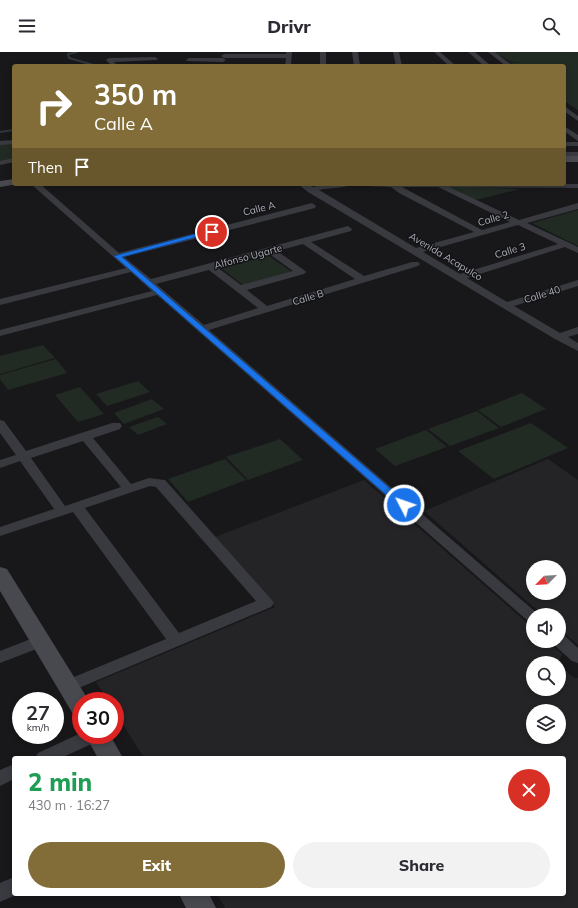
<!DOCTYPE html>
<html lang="en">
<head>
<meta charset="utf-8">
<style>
	body { margin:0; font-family:Mulish,sans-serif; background:#f2f2f3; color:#2b2b33; height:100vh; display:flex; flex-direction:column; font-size:15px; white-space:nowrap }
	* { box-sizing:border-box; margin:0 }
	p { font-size:13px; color:#7c7c81 }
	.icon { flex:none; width:22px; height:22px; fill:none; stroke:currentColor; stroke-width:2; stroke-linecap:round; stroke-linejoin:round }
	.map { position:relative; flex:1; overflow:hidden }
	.details { position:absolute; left:12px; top:704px; width:554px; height:140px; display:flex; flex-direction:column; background:#fff; border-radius:4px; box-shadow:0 2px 6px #0003 }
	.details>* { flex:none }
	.top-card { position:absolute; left:12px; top:12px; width:554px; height:122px; border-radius:4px; box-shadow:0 2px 6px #0003; background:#826d38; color:#fff; overflow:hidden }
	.needle { width:26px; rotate:246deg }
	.buttons { position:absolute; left:526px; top:508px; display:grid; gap:8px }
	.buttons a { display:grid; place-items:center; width:40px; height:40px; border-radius:50%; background:#fff; box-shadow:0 2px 6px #0003; font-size:20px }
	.speed { position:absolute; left:12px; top:640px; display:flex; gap:8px; font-size:20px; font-weight:700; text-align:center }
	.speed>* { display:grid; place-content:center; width:52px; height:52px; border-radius:50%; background:#fff; box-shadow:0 2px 6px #0003; line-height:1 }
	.speed small { font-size:10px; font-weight:400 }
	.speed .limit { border:6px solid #d22; background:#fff; color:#111 }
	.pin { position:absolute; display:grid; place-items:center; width:34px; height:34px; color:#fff; margin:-17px; border:2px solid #fff; border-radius:50%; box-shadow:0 1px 4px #0007 }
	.me { position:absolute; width:44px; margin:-22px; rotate:311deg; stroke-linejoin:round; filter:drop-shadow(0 0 3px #0008) }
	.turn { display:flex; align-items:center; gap:14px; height:84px; padding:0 16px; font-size:18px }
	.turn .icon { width:52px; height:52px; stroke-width:2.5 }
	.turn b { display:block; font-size:28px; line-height:34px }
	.then { display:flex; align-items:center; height:38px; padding:0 16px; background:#0003; gap:8px; font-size:15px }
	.round { display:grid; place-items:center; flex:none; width:42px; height:42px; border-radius:21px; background:#f2f2f3 }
	.headline { display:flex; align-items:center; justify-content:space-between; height:68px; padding:0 16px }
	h1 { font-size:24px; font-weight:800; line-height:30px; color:#1e9e55 }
	.primary-button { display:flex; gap:8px; margin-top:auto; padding:8px 16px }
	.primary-button a { flex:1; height:46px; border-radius:24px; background:#826d38; color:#fff; font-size:16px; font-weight:800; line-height:46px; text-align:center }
	.primary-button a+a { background:#f2f2f3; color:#2b2b33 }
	header { display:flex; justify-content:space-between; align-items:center; height:52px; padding:0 16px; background:#fff; font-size:18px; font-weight:800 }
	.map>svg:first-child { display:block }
	.built { fill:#242427; fill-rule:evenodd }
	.green { fill:#222a24 }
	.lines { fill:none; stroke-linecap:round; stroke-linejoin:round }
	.stream { stroke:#2e363e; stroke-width:2 }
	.street { fill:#393a3f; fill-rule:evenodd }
	.secondary { fill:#47494f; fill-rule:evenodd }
	.route { fill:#1a73e8; stroke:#114b97 }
	.labels { text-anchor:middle; stroke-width:3; stroke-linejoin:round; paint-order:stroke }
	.far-street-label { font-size:10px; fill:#abaeb9; stroke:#131315 }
</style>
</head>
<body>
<header><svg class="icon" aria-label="menu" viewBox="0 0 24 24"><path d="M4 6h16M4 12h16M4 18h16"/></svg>Drivr<svg class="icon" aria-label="search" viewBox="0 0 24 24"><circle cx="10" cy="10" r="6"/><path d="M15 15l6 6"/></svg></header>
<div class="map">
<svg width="578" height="856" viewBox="0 0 578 856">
	<rect width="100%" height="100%" fill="#18181a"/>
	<!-- built -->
	<path class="built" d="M548,407l30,21v165l-19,-16v-14h-16l-119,-104zM533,515h26v26h-26z
		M364,428l169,148v13h14l15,13 -4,9h-25v26h26v-25l15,14h4v230h-353l-8,-14h347v-136h-420l-29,-46v-11h-7l-12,-19 179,-75 -60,-70zM533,659h26v26h-26z"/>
	<!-- green -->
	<path class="green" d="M495,0h83v58l-14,-9v-35h-49l-6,-4 11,1 -11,-2z
		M14,91v17l-14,2v-18z
		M446,134l74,3 -45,11z
		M578,158v36l-46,-23z
		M269,204l23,16 -49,13 -22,-17z
		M43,293l12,13 -55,16v-18z
		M56,307l11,14 -59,17 -8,-11v-4z
		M138,329l12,11 -43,14 -11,-12z
		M80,335l24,27 -26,8 -23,-27z
		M522,341l24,16 -45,18 -23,-17z
		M152,347l12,10 -40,15 -10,-11z
		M477,359l22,17 -49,18 -22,-17z
		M158,365l9,7 -29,11 -9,-8z
		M531,371l37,25 -74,31 -36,-28z
		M426,378l21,17 -52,19 -20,-17z
		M280,387l23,21 -55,20 -22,-23z
		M225,407l21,21 -58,22 -20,-23z"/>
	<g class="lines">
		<!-- stream -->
		<path class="stream" d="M77,0l-9,2 1,4 28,8
			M0,80l14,-2"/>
		<!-- street -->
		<path class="street" d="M286,0h6l-1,12 3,2h-9l1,-8h-62l-3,-2 3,-2h62z
			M320,0h6v14h-6z
			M352,0h6l2,14h-6z
			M393,0h6l3,14h-6z
			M434,0h6l16,14h-7z
			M468,0h7l16,14h-7z
			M488,0h7l18,14h-7z
			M155,5l3,2 -1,1 -43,2 4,4h-6l-6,-6 3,-2z
			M189,6h34l3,2 -3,2 -36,-1 -1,-1z
			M564,54l14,10v5l-14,-10z
			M564,74l14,9v6l-14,-10z
			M14,88v4l-14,1v-4z
			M564,90h14v4h-14z
			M564,100h14v4h-14z
			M14,106v4l-14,3v-4z
			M31,132h9l79,69 193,-50 4,3 -1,2 -191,49 27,22 197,-53 4,3 -1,2 -40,11 53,34 48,-14h6l2,2 -2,2 -209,64 330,285h-6v7l-5,-1 -371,-326 -157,41v-6l152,-39 -21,-19 -131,33v-6l126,-31zM303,192l52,35 -88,27 -20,-16 57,-16 2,-2 -2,-2 -27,-19zM268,201l25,18 -52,14 -24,-18zM209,218l49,38 -54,17 -48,-41z
			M298,132h10l5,3 11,-3h28c-4,4 -25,4 -33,6l97,58 58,-16 -75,-39 -8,-6 -23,-1 -4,-2h214v4l-129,-1 70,33 59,-17v6l-51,14 51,24v6l-13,-6 -98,31 40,24 71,-22v6l-64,20 46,27 18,-6v7l-10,3 10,6v8l-23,-12 -247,-147zM402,135h36l72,35 -28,8zM518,173l40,19 -98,30 -37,-22z
			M0,368l4,1 22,30 86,-28h8l2,3 -2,3 -27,9 38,46 18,-6 16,2 106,119 3,4 -3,4 -197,83 -6,2 -6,-2 -2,-4 2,-4 104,-43 -93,-127 -73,24v-9l54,-18 -34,-48 -20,7v-8l16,-5 -16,-22zM83,389l38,46 -56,19 -34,-48zM150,434l6,1 100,114 -77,32 -94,-125z
			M559,582l6,2 13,12v15l-6,-2 -19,-17 -1,-3h7z
			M41,583l6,2 2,4 -2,4 -47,18v-12z
			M81,681v2h22l-3,5 -39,18h-26l3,-5z
			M14,712v15l-14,7v-16z
			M14,825v17h4l-18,8v-19z"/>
		<!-- secondary -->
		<path class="secondary" d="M564,104h14v6h-14z
			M14,127v5h4l-18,3v-6z
			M0,515l7,2 82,132h-8v16l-8,-3 -73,-123z
			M85,683h25l13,23h-25z
			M179,842h30l7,14h-30z"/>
	</g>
	<!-- route -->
	<path class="route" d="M210,178l5,2 -93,25 285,246 1,2 -1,2h-7l-286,-251z"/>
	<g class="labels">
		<!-- far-street labels -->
		<g class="far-street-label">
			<text transform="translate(259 156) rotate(-14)" y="4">Calle A</text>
			<text transform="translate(493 166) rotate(-16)" y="4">Calle 2</text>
			<text transform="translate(510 198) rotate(-17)" y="4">Calle 3</text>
			<text transform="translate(248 204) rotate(-15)" y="4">Alfonso Ugarte</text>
			<text transform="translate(446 204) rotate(31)" y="4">Avenida Acapulco</text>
			<text transform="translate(542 242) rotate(-17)" y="4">Calle 40</text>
			<text transform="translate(308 245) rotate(-17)" y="4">Calle B</text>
		</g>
	</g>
</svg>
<div class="buttons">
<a><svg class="needle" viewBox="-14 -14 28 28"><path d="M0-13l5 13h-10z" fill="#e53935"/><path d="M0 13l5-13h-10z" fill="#7c7c81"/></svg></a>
<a><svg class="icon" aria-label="sound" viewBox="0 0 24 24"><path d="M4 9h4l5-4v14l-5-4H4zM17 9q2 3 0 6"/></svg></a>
<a><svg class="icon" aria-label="search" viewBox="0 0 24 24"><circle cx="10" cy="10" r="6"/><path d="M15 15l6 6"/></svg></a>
<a><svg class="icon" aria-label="layers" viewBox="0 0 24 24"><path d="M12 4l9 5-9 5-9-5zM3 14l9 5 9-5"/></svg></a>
</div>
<div class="speed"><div>27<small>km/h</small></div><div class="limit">30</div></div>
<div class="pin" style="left:212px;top:180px;background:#d93025"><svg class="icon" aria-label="arrive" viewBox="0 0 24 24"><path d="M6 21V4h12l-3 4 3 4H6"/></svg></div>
<svg class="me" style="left:404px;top:453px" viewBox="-20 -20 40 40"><circle r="17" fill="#1a73e8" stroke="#fff" stroke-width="3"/><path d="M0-11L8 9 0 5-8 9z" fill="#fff"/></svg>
<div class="top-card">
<div class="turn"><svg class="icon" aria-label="right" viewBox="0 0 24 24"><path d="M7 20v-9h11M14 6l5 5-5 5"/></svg><div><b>350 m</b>Calle A</div></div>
<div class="then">Then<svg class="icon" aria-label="arrive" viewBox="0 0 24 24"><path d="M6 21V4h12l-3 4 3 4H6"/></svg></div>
</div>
<section class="details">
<div class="headline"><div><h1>2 min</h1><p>430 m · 16:27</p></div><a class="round" style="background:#d93025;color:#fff"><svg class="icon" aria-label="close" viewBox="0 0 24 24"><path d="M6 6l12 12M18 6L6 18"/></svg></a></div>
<div class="primary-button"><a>Exit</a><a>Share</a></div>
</section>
</div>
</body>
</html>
